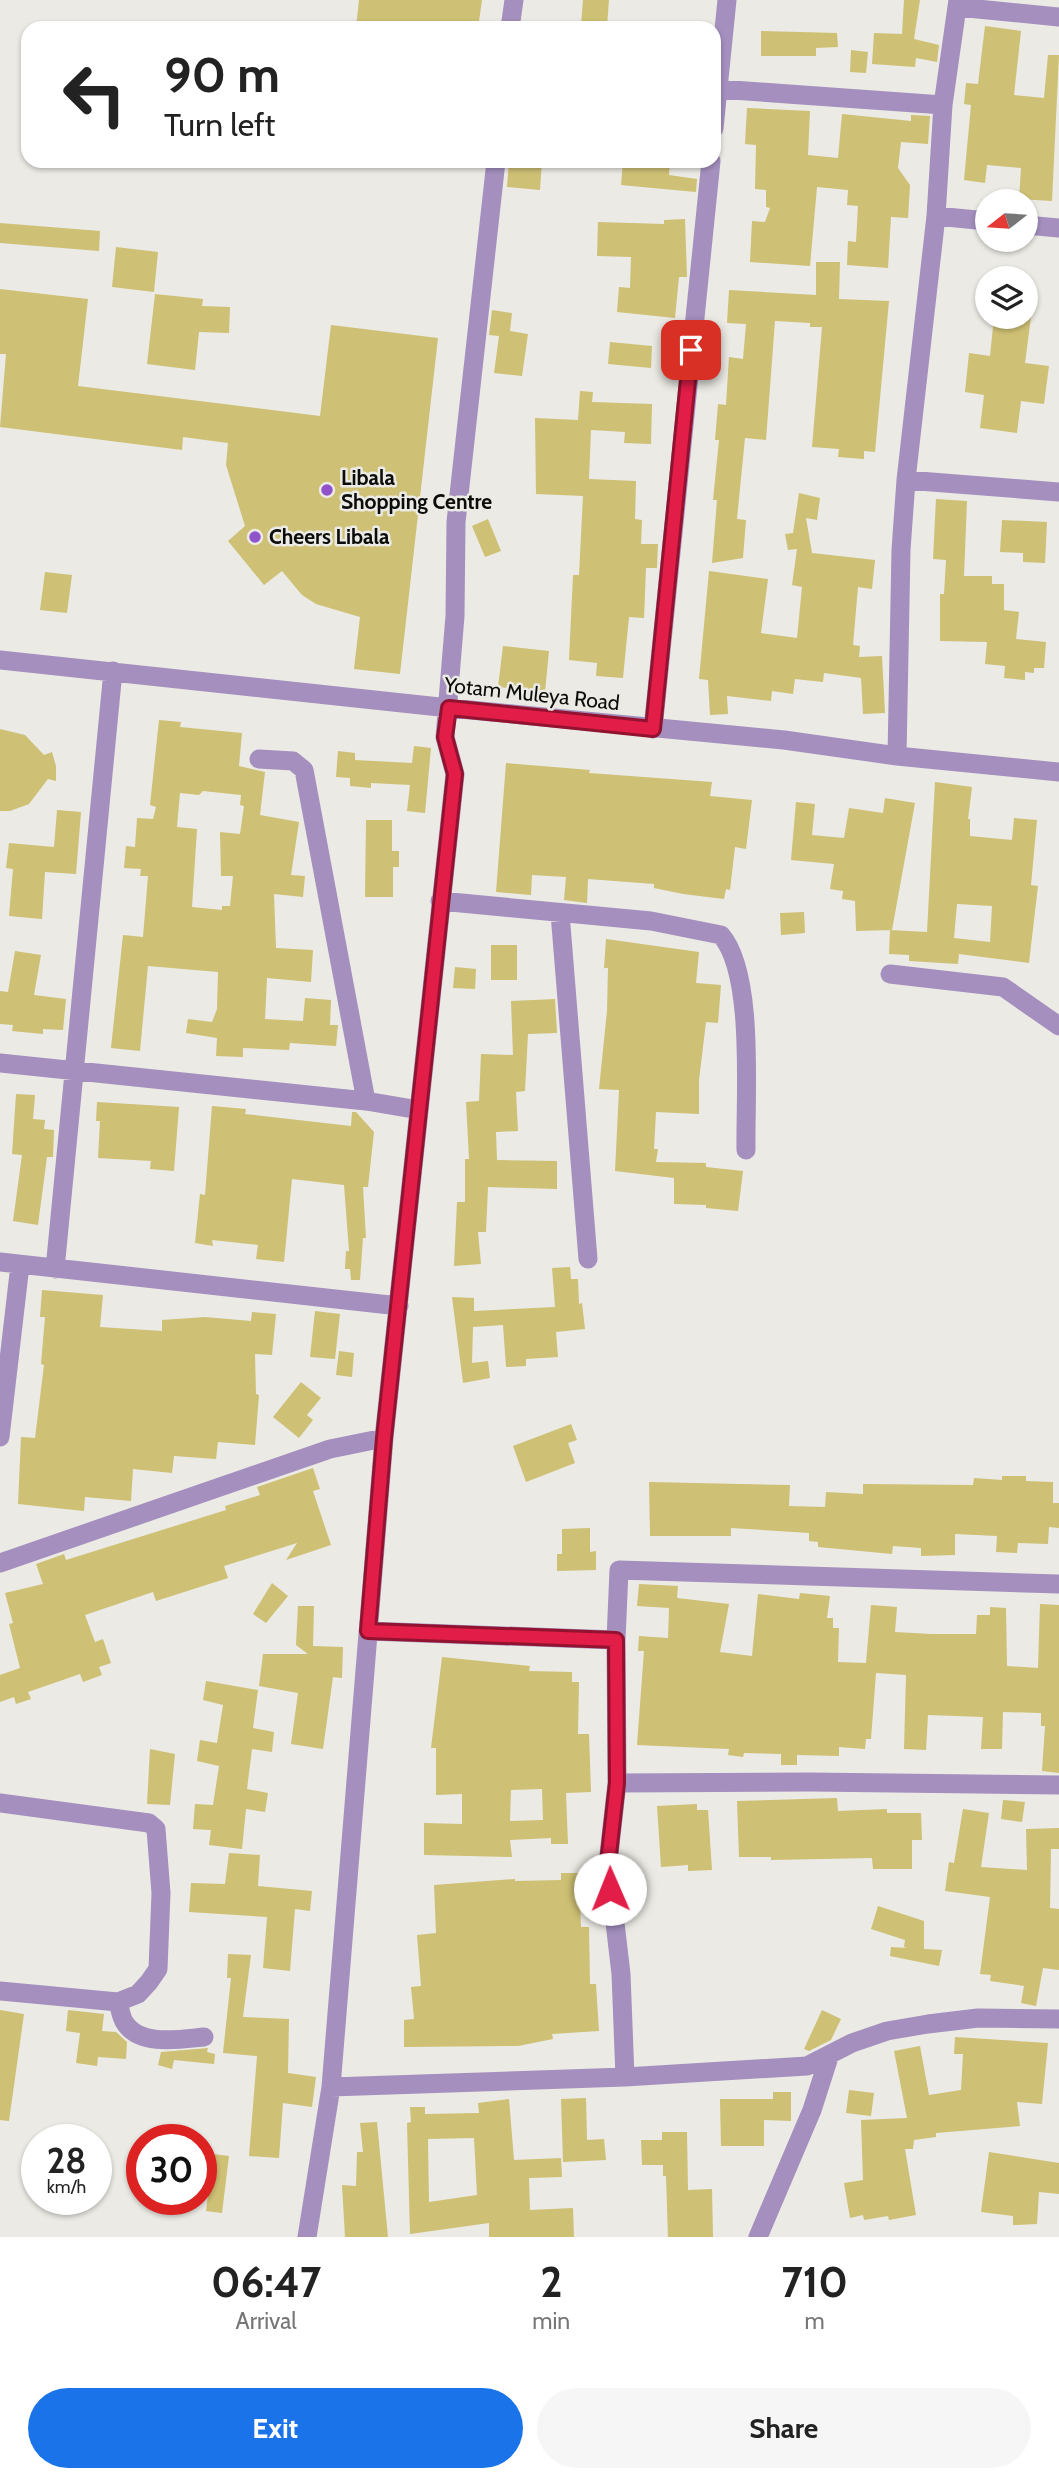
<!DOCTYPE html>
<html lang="en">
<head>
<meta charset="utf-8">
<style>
	body { margin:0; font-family:Cabin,sans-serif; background:#f6f6f6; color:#222; height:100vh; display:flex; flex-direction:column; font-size:26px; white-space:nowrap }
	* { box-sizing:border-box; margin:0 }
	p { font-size:23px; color:#767676 }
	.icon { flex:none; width:38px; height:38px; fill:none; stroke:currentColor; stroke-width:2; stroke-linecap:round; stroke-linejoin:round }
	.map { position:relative; height:2237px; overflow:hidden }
	.panel { display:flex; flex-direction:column; background:#fff; flex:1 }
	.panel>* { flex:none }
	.guide { position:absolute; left:21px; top:21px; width:700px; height:147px; border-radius:21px; box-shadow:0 2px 5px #0004; background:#fff; color:#222; overflow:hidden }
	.needle { width:46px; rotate:253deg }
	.controls { position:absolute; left:975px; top:189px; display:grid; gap:14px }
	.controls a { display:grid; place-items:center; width:63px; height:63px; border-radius:50%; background:#fff; box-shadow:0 2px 5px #0004; font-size:35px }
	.speed { position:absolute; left:21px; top:2124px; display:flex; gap:14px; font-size:35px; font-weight:700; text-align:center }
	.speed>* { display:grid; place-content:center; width:91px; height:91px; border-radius:50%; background:#fff; box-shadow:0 2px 5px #0004; line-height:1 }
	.speed small { font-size:18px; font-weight:400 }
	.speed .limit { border:10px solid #d22; background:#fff; color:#111 }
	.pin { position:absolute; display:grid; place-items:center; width:60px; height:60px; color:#fff; margin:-30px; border-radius:14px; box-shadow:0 4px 10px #0006 }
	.me { position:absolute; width:77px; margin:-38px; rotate:359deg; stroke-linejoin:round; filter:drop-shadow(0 0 5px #0008) }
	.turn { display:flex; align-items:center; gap:24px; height:147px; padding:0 28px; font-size:32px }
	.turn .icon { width:91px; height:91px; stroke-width:2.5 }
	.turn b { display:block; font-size:49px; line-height:60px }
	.eta { display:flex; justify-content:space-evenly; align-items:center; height:119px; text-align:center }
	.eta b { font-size:42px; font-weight:700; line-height:49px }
	.action { display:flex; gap:14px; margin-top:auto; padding:14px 28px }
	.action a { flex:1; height:80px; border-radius:42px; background:#1a73e8; color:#fff; font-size:28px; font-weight:700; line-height:80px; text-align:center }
	.action a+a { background:#f6f6f6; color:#222 }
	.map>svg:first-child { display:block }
	.building { fill:#cec074; fill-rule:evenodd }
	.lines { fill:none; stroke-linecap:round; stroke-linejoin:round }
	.minor { stroke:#a48fbe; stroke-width:19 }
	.route-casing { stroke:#92132f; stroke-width:18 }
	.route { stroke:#e11d48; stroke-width:12 }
	.poi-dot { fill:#9053c9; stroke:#ebeae4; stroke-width:2.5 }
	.labels { text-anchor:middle; stroke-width:5; stroke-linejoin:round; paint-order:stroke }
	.poi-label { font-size:21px; font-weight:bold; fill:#0c0c0a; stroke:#ebeae4; text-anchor:start }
	.street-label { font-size:21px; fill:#0c0c0a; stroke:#ebeae4 }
</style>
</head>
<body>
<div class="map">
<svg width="1059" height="2237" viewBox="0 0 1059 2237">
	<rect width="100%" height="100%" fill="#ebeae4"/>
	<!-- building -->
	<path class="building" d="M359,0h123l-4,28h-122z
		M583,0h26l-2,26 -26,-2z
		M904,0h16l-6,39 25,6 -2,17 -21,-4 -1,9 -43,-3 2,-31 28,1z
		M985,26l36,5 -7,64 30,3 4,-43h11l-7,146 -33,-2 2,-31 -34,-3 -2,18 -21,-3 7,-75 -7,-1 2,-21 12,1z
		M761,31l76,2 1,14 -22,1v8h-55z
		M851,50l17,2 -2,21 -16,-1z
		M747,108l63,3 -2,44 30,3 4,-44 69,7v-6l19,1 -2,28 -27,-2 -3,26 12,17 -2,33 -17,-1 -3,51 -41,-3 1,-24 8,1 2,-36 -11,-1 1,-15 -31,-3 -7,79 -60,-4 2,-41 13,1 5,-14 -4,-1v-17l-11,-1 1,-44 -11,-1z
		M509,161h33l-2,29 -33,-3z
		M623,161h47l-1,14 28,4 -1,13 -75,-7z
		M685,219l2,58h-8l-4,41 -58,-6 2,-25 11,1 1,-31 -34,-1 1,-34 66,2v-4z
		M0,223l100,8 -1,20 -99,-8z
		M116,247l42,5 -4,40 -42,-5z
		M816,262h24l-1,37 50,2 -14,151 -11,-1v8l-26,-2 1,-8 -27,-2 10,-120h-12v-4l-35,-2 -9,119 -21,-2 -8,81 9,1 -3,38 -31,5 5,-63h-4l6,-60h-4l3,-36 8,1 3,-48 14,2 3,-35 -19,-1 2,-33 87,5z
		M0,289l88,10 -10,87 242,30 11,-91 107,13 -38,336 -46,-5 6,-52 -44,-13 -14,-9 -20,-24 -18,14 -36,-44 17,-15 -19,-61 2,-22 -45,-6 -1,13 -182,-23 6,-73h-6z
		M155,294l48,5 -1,7 28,1 -1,26 -30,-1 -4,38 -48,-6z
		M492,310l20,3 -2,18 18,3 -6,42 -28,-3 5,-37 -10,-1z
		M994,317h37l-6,46 24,3 -5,38 -23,-3 -4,32 -37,-5 4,-33 -19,-3 4,-39 21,3z
		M610,342l42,4 -1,22 -43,-4z
		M580,391l13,1 -1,10 60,2 -1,40 -27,-1 1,-11 -34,-2 -2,49 47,2 -1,38 7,1 -1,24h17l-1,24h-11l-2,50 -15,-1 -6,61 -27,-2 1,-13 -28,-3 4,-85h6l4,-79 -47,-2 -1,-76 43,2z
		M799,493l21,5 -3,22 -11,-2 6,35 63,7 -3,29 -14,-2 -5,58 7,1 -1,11 23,-1 3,57 -22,1 -2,-36 -37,-5 -1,9 -28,-3 -2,15 -21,-3 -1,10 -44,-5 1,18 -18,1 -2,-35 -9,-1 10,-108 59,8 -7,54 36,5 5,-51 -10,-2 5,-36 -9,1 -3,-16 8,-1z
		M936,499l31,2 -3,75h28v8h12v26l15,2 -3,27 30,3 -2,26h-10v5l-9,-1v8l-21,-2 1,-12 -20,-2 2,-22 -47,-1v-47h4l2,-34 -13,-1z
		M488,519l13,32 -16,6 -13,-31z
		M1002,520l45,2 -2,41 -22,-1v-9l-23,-1z
		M45,572l27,3 -5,38 -27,-3z
		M503,646l46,5 -4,41 -47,-5z
		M159,720l22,2 -1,5 62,6 -3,33 26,6 -5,43 39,7 -8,53 14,1 -2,21 -29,-3 2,54 37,2 -2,32 -44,-4 -2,41 38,2 2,-23 26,2 -1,25h8l-2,21 -46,-3 -1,7 -46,-2v9l-27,-1 1,-18 -31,-5 2,-14 24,3 5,-13 1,-37 -70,-6 -8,85 -29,-3 12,-113 20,2 5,-61h-8l1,-7 -17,-1 2,-22 9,1 2,-29 16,1 3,-12 -6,-2zM203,791l38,4 -1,10 4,1 -4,28 -20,-2 1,44h12l-3,30h-8v4l-30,-3 5,-78 -20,-2 3,-34 19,2z
		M0,729l25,6 19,20 8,-3 4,14v15l-8,-2 -19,25 -19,7h-10z
		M414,746l17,2 -6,65 -18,-2 3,-26 -39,-2v5l-21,-2v-8l-14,-1 2,-26 17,2v7l57,3z
		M506,763l84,7 -1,3 123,9 -2,14 42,4 -6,49 -11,-2 -5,43 -4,-1 -2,10 -41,-5 -29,-6v-4l-66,-5 -1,24 -23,-3 2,-23 -34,-2 -1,20 -35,-3z
		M935,782l37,5 -4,32h2v17l42,4 2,-22 23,2 -6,65 7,1 -9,77 -70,-9 -1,10 -49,-3v-6l-20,-1 1,-24 37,2zM957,904l35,2 -2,36 -36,-4z
		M885,798l30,5 -23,127 -36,1 -1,-30 -13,-2 1,-8 -13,-2 4,-25 -43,-4 5,-58 19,2 -3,31 32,3 5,-30 34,5z
		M57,810l24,2 -5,62 -31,-2 -3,47 -33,-3 4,-47 -7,-1 3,-25 45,4z
		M366,820h26v31h7v16h-6v30h-28z
		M804,912l1,21 -24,2 -1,-22z
		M606,939l93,13 -3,31 25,2 -3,38 -12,-1 -7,58v34l-43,-2 -2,37h4l-2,13 50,1v4l37,4 -5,40 -32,-3v-3l-32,-1v-26l-59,-7 4,-81 -20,-1 8,-78 1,-43h-4z
		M491,945h26v35h-26z
		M15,951l26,4 -7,40 32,4 -3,31 -20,-1v5l-31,-3 1,-6 -13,-1v-33l8,1z
		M455,967l21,2 -1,20 -22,-1z
		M555,999l2,34 -29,1 -3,57 -9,1 2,39 -22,1 1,28 60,1v28l-69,-2 -2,45h-8l3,32 -27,2 3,-64h8v-43h4l-3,-57 13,-1 2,-47 32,1 -2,-54z
		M16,1094l19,1 -2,24 12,1 -1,9 10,1 -1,27h-6l-9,68 -25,-4 9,-66 -10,-1z
		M97,1102l82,5 -5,64 -24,-2 1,-8 -53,-3 2,-37h-4z
		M212,1106l34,3 -1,5 106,12 1,-14h4l18,20 -6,55h-5l3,51h-3l-3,42h-9l-1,-11h-5l1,-18h3l-5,-66 -52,-6 -8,83 -28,-3 2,-14 -46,-5 1,6 -18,-3 5,-49 5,1z
		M570,1267l1,12h7l1,25 3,-1 3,26 -29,3 2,25 -32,2v7l-20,1 -3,-42 -30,2 -1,36 16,-2 2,17 -27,5 -11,-86 22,1v13l81,-4 -3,-39z
		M42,1290l61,5 -3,32 62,4v-11l43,-3 46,4 1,-9 24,2 -4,41 -17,-1 1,40 3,1 -4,50 -37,-3 -2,17 -42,-3 -2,17 -39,-4 -2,32 -46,-4 -1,14 -66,-7 3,-67 14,1 9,-73 -3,-1 4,-47h-5z
		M315,1311l25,3 -5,45 -25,-2z
		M339,1351l15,2 -2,24 -16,-2z
		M301,1382l20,16 -14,17 6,5 -14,18 -26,-21z
		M571,1424l6,16 -9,3 7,20 -49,19 -13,-36z
		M313,1468l7,21 -7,2 18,54 -45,15 11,-17 -73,23 4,12 -72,23 -3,-9 -68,23 10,27 8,-3 8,24 -12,4 3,8 -19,7 -3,-8 -52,18 3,7 -15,5 -2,-7 -14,5v-27l20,-7 -11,-44 4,-1 -8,-30 38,-9 -7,-20 28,-10 2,6 160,-50 -1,-4 35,-11 -3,-8z
		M1002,1476h24v5l27,1v21h6v25l-10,-1 -1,17 -30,-1 -1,10 -21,-1 1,-16 -42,-2v21l-34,1v-8l-28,-2 -1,8 -74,-7v-5l-9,-1v-8l-78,-5v8h-81l-1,-54 141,3 -1,21 36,1 1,-15 37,2v-10l110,1 1,-7 28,2z
		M590,1528v24l6,-1v19l-39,1v-17h5v-25z
		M272,1583l16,13 -22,27 -13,-9z
		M639,1584l39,2 -1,12 52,6 -9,48 32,4 6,-62 41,5 1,-6 30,3 -3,22h6v10h6l-1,34 28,1 5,-58 26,2 -2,25 36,2h45l1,-19h13v-8l16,1 1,58 31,2 2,-64 19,1v168l-17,-2 3,-45h-4v-13l-38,-1 -1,37h-21l2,-32 -55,-2 -2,35 -22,-1 2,-74 -30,-2 -5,66h-5l-1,10 -26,-2v9l-42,-1v10h-16v-11l-37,-1 -1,4 -15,-2 1,-6 -92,-4 7,-94h-6l1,-15 29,2 1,-30 -32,-2z
		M298,1606h16l-1,40 30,1 -1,31 -9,-1 -10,72 -32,-5 7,-51 -39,-7 4,-32h45l-12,-9z
		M442,1657l88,9 -1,5 43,1v10h7l-1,52h11l2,58 -25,1 2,51h-17v-6l-41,2 2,17 -88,-2v-32l38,1v-30l-26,1v-47h-5zM542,1789l1,31 -33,1 1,-31z
		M206,1681l52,9 -5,38 21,4 -2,20 -20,-3 -5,40 21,4 -3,19 -19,-3 -4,40 -33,-4 2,-15 -18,-1 2,-25 18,1 6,-39 -22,-5 3,-21 17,3 6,-38 -20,-5z
		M150,1749l25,5 -5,51 -23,-1z
		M837,1798l1,13 49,-2v4h34l1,27h-10v29h-39l-1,-11 -101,2v-3h-32l-2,-56z
		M1003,1800l22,2 -3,20 -21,-3z
		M697,1804v6h11l4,60 -24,1v-6l-27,2 -4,-61z
		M963,1809l26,4 -8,54 46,3 -1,-41 33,-1v21h-8l-1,59 9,1v61l-16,-2 -7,38 -15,-3 3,-17 -34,-5 1,-6 -11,-1 10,-77 -45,-6 4,-29 5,1z
		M229,1853l31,2 -2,31 54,5 -2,20 -15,-2 -5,62 -27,-3 4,-51 -78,-5 2,-29 34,1z
		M561,1873h18l2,54h8l1,57h6l3,47 -47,3 1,5 -35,7 -114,1v-27l10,-1 -3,-32 10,-1 -4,-51 19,-2 -2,-48 81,-6v2l46,-1z
		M878,1906l46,15v28l18,1 -3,16 -49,-10 1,-9 16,1 -3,-1 1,-7 -34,-11z
		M228,1954l23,1 -8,62 46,2 -1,54 28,4 -4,30 -29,-4 -4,55 -30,-2 8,-100 -34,-3 8,-75h-4z
		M0,2010l24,4 -15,107 -9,-1z
		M68,2010l36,4 -2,17 14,1 11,10 -1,17 -28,-2 -1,9 -21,-3 4,-30 -14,-2z
		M822,2010l19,9 -10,21 -22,11 -5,-2z
		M955,2037l93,6 -6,61 -25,-2 3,24 -84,7v4l-22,3 -1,9h-8l11,66 -27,5 -1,-4 -24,4 -1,-5 -13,3 -6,-35 19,-3 -2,-60 46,-2 -13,-67 26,-5 9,49 32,-5 2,-36h-9z
		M208,2048l-1,4 8,2 -1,10 -40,-4 -2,9 -14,-4 3,-13z
		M849,2090l25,3 -3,23 -25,-3z
		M773,2092h18v29l-27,-1v26h-43l-1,-47h53z
		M586,2098l1,42 17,-1 2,21 -43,2 -2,-63z
		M509,2099l5,61 47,-2 1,19 -33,1 1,32 43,-2 1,29h-85v-14l-79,11 -3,-111 4,-1 -1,-15h15v7l54,-1 -1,-10zM474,2138l3,57 -48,7 -1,-63z
		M377,2122l11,115h-43l-3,-52 14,1 1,-34h6l-3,-29z
		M662,2132h25l1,58 24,-1 1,48h-45l-2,-61h-3v-11h-21l-1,-25h21z
		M989,2152l70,11v31l-20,-2 -2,32 -24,1v-9l-32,-4z
		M213,2154l16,2 -7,57 -16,-2z"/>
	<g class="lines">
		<!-- minor -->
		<path class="minor" d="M957,7l102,10
			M510,28l4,-28
			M718,89l225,16
			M714,128l13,-128
			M936,216l51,5
			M1026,225l33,3
			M906,480l153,12
			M0,660l449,48 335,32 113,16 162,16
			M653,729l58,-568
			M897,756l4,-206 5,-70 30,-264 7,-111 15,-105
			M259,759l34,2 11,9 62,331
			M440,901l211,20 70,14c34,39 24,163 25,215
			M560,913l28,346
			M890,974l113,13 56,39
			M0,1063l366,38 53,9
			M0,1262l399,44
			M55,1269l58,-598
			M0,1437l20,-172
			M0,1563l330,-114 54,-11
			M368,1631l248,9
			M617,1783l193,-1 249,3
			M0,1803l149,20 7,6 5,64 -3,76 -9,13 -11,12 -20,8 -118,-11
			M118,2002c2,6 3,16 7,21 15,24 57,16 79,14
			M625,2077l-4,-103 -13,-111 9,-80 -1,-143 3,-70 440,14
			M331,2087l294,-10 182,-11 45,-23 35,-12 41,-7 50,-6 81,1
			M307,2237l24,-150 53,-649 71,-664 -10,-37 10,-121 1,-94 40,-361
			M758,2237l54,-127 17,-53"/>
	</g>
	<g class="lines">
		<!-- route casing -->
		<g class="route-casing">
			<path id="route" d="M610,1889l-2,-26 9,-80 -1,-143 -248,-9 16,-193 71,-664 -10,-37 4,-29 204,21 38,-379"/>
		</g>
		<!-- route -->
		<use href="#route" class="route"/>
	</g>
	<!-- markers -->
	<g class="poi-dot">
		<circle cx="327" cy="490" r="7"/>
		<circle cx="255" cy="537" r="7"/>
	</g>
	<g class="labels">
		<!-- poi labels -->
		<g class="poi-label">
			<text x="341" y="485">Libala<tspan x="341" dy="24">Shopping Centre</tspan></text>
			<text x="269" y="544">Cheers Libala</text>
		</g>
		<!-- street labels -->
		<g class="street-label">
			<text transform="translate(532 694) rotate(6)" y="7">Yotam Muleya Road</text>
		</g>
	</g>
</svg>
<div class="controls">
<a><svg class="needle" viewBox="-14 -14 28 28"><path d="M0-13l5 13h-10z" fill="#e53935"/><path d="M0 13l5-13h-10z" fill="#767676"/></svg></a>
<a><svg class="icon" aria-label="layers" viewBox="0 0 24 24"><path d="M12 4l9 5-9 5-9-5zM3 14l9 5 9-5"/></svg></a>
</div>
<div class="speed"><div>28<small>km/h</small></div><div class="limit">30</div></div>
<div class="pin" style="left:691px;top:350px;background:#d93025"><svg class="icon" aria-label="arrive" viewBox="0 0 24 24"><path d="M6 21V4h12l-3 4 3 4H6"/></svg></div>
<svg class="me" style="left:610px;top:1889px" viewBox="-20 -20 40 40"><circle r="19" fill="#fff"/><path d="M0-13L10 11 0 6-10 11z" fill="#e11d48"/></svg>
<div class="guide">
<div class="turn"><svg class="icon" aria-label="left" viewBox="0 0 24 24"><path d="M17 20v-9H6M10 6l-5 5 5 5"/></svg><div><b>90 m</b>Turn left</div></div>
</div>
</div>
<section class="panel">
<div class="eta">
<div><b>06:47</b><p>Arrival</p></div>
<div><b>2</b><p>min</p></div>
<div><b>710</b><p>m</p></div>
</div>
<div class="action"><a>Exit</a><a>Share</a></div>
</section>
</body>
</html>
